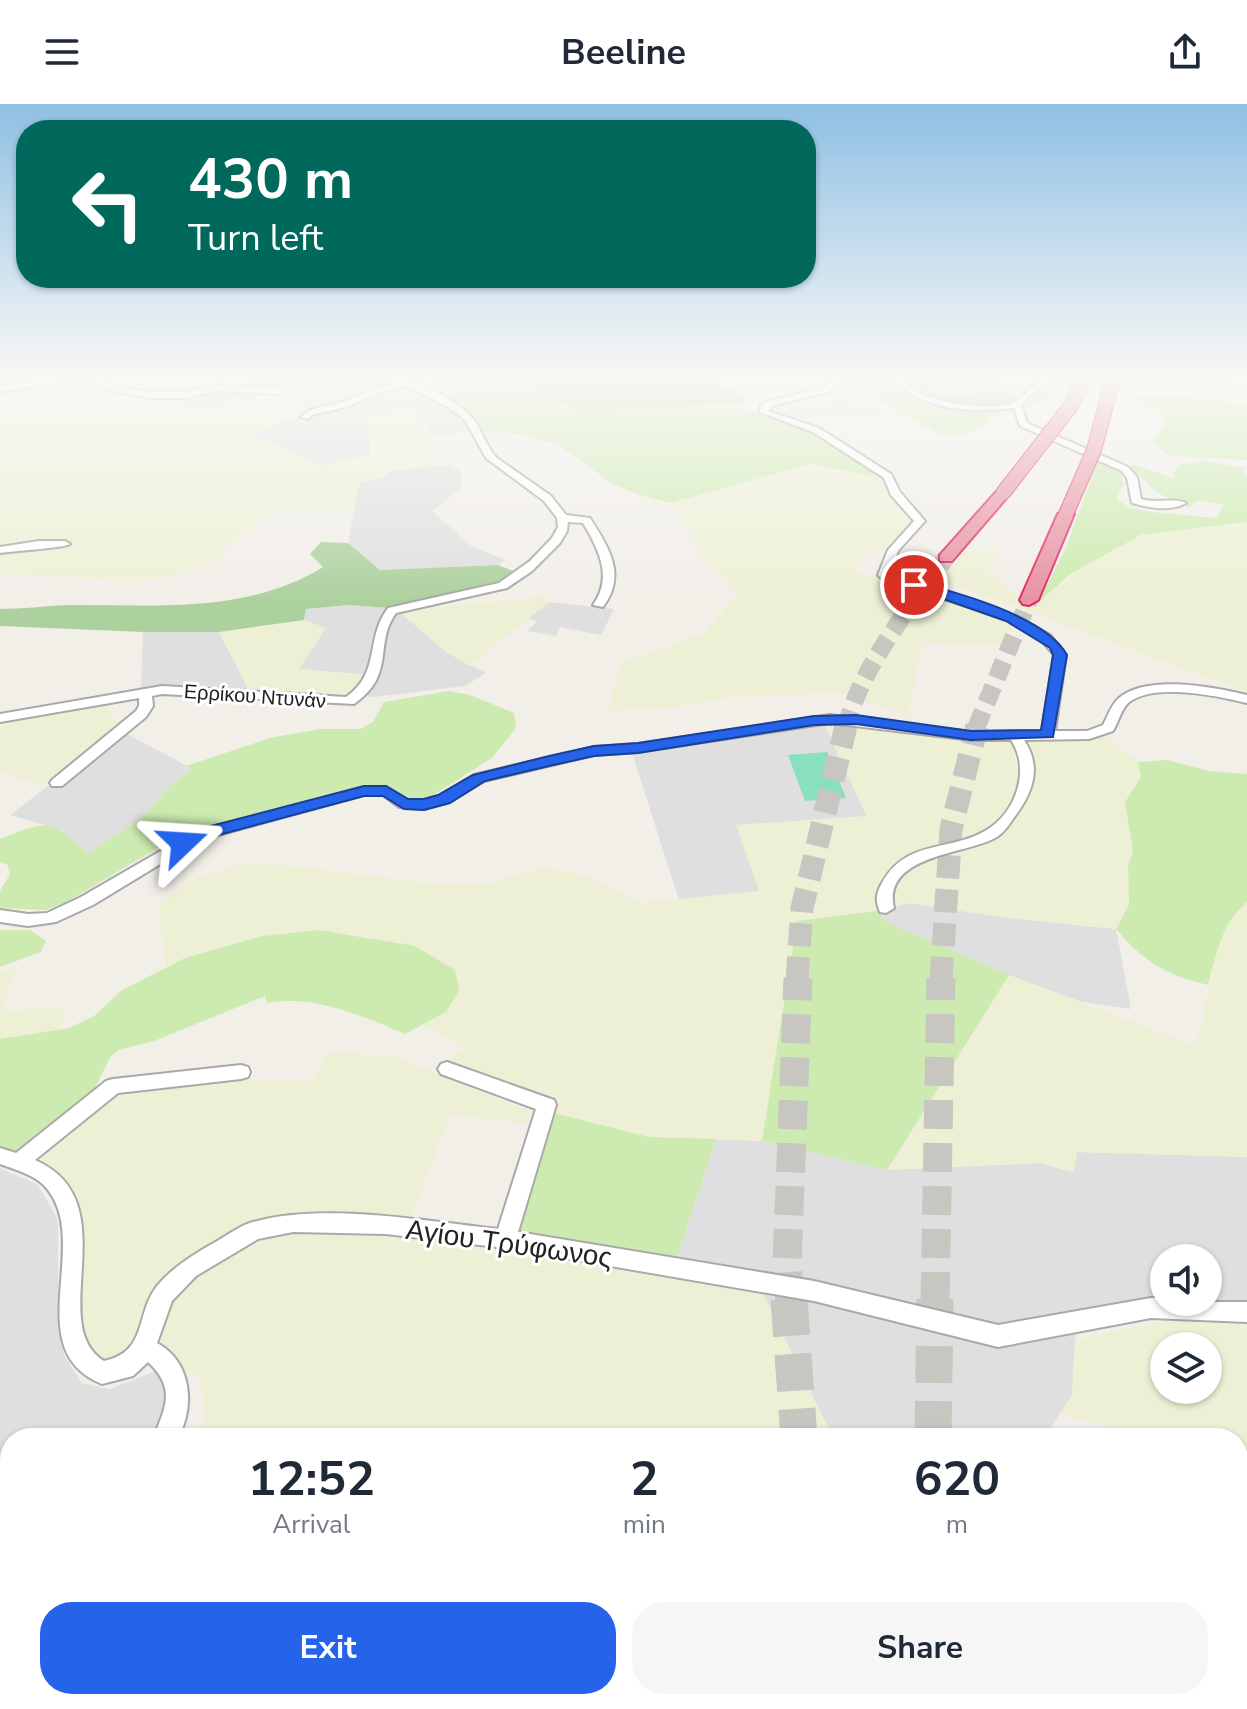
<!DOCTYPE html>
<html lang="en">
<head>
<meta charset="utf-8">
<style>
	body { margin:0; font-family:"Nunito Sans",sans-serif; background:#f6f6f7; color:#1f2937; height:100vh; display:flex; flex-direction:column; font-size:30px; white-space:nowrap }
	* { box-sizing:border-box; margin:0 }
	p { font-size:26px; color:#747a83 }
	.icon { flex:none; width:44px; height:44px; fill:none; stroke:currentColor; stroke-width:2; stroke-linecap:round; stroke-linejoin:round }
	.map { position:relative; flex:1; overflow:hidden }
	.drawer { position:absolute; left:0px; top:1324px; width:1248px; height:282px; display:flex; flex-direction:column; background:#fff; border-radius:32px 32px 0 0; box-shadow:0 2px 6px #0004 }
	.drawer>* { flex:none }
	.guide { position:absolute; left:16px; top:16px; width:800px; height:168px; border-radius:32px; box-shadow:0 2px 6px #0004; background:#00695c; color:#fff; overflow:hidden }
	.fabs { position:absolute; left:1150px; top:1140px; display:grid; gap:16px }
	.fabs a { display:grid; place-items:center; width:72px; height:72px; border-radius:50%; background:#fff; box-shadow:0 2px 6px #0004; font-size:40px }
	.pin { position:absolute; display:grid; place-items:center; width:68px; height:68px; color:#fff; margin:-34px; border:4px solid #fff; border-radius:50%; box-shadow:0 2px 8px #0007 }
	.me { position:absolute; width:88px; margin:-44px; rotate:70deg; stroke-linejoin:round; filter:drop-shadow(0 0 6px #0008) }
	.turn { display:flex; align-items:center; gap:28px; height:168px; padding:0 40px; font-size:36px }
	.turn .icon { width:104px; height:104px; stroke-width:2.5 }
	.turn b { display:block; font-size:56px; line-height:68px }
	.eta { display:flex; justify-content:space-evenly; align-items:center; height:136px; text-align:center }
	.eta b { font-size:48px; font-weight:700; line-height:56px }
	.button { display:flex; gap:16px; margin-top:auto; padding:16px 40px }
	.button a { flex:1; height:92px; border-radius:32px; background:#2563eb; color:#fff; font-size:32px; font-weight:700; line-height:92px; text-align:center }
	.button a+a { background:#f6f6f7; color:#1f2937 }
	header { display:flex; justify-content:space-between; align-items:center; height:104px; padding:0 40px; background:#fff; font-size:36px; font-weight:700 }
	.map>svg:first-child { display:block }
	.residential { fill:#e0dfdf }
	.farmland { fill:#eef0d5; fill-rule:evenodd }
	.grass { fill:#cdebb0 }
	.forest { fill:#add19e }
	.pitch { fill:#88e0be }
	.parking { fill:#e2e2e2 }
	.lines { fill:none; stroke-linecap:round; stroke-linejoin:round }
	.highway-tunnel-far3 { stroke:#c8c6c1; stroke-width:18; stroke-dasharray:18 9; stroke-linecap:butt }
	.highway-tunnel-far2 { stroke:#c8c6c1; stroke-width:23; stroke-dasharray:23 11; stroke-linecap:butt }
	.highway-tunnel-far1 { stroke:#c8c6c1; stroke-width:29; stroke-dasharray:29 14; stroke-linecap:butt }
	.highway-tunnel { stroke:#c8c6c1; stroke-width:37; stroke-dasharray:37 18; stroke-linecap:butt }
	.minor-casing { stroke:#a9a9a9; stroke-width:4 }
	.highway-casing { stroke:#dc2a67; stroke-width:4 }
	.minor { fill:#fff; fill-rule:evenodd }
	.highway { fill:#e892a2; fill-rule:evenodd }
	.highway-bridge-casing { stroke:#dc2a67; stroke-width:16; stroke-linecap:butt }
	.highway-bridge { stroke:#e892a2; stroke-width:14 }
	.route { fill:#2563eb; stroke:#184099; stroke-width:2 }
	.labels { text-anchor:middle; stroke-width:6; stroke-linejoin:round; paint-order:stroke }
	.far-street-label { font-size:20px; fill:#222; stroke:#fff }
	.near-street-label { font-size:28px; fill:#222; stroke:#fff }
</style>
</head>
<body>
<header><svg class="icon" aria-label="menu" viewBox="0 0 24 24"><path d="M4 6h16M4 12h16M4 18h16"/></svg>Beeline<svg class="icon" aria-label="share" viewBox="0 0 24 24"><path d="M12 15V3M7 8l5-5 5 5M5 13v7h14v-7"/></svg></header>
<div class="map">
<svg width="1247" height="1605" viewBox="0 0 1247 1605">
	<rect width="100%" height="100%" fill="#f2efe9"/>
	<!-- residential -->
	<path class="residential" d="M22,271h61l26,17 -40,10 -23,-8 -27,-1 -19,-11v-4z
		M269,271h172l-39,7 60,36 9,13 -37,5 -20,-28 -45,7 1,39 -50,12 -67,-32 57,-24 -27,-16 -10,-4 -22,11 -44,10 -16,-1 -34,-14z
		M450,361l10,6 2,16 -30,24 40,36 34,13 -8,5 -118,5 -32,-27 11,-60 23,-6 9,-7z
		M549,498l65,7 -13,26 -41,-8 -4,9 -29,-5 10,-10 -10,-3z
		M348,501l39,3 -7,8 22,-2 43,37 41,22 -21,13 -91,11 -9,-1 14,-20 -81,-7 28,-41 -22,-8 1,-11z
		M143,528h76l30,58 -108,-1z
		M824,619l43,94 -130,8 23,66 -81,9 -47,-147z
		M127,630l66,35 -26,19 -21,27 -57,38 -16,-9 -11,-14 -52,-15 43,-33 9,3z
		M910,799l98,15 108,11 15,80 -49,-7 -87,-32 -110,-48 -8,-11z
		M716,1035l46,2 125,29 153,-7 33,9 3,-20 171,5v146l-39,-2v-43h-44v41l-87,11 -5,85 -28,43h-211l-80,-165 -77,-14z
		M0,1064l38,17 17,29 3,10v107l7,26 17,26 28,6 49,-19 10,24 -11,44h-148v262h749l1,9h-760z"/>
	<!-- farmland -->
	<path class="farmland" d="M175,271h94l-52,13 -60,8 34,14 16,1 76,-17 28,16 -57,25 66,31 50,-12 -1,-39 46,-7 19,28 -1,20 17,9 -59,5 -9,7 -23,5 -5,30 -78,-2 -46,33 -10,13 -17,10 -30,10 -43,6 -130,-9v-183l10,-2 9,5 27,1 23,8 40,-10 28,-2z
		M811,360l64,13 41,44v4l-20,16 -41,24 3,6 154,51 -6,22 -57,2 -27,-5 -13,75 -70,-23 -115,5 -47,9 -69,4 12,-48 82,-29 36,-39 -29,-29 -39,-63z
		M1247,418v170l-343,-126 -1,-4 14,-4 34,3 12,-10 38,-1 -14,18 27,26 25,8 31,-28 71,-39z
		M547,493l2,5 -80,64 -24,-15 -43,-37 4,-5z
		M304,516l22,8 -27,41 69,6 -6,8 -17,15 -9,1 -87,-9 -30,-58z
		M102,597l19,26 -80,60 -41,-17v-49z
		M824,619l38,2 102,17 142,-6 32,26 3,15 -16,25 8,49 -5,14 1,39 -13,25 -108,-11 -98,-15 -33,8 -80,10 -35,220 -113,-4 -95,-24 -109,-49 18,-16 -41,-23 24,-13 -78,-76 -49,-6 -57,6 -77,22 -19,9 -8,-63 37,-25 46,-15 43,1 161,20 45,-2 46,-14 38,2 66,32 119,-12 -23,-66 131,-9z
		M1247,798v255l-170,-5 -3,20 -34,-9 -153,7 122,-195 187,71 22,-100 16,-33z
		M15,865l-13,42 65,-4 -6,22 -61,10v-67z
		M328,949l64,2 139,57 -4,12 -76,-10 -42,110 -112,-5 -93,31 -48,36 -34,72 -19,9 -22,-22 -2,-119 -53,-65 79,-64 141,-18 67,2z
		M307,1128l58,2 136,16 262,45 70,143h-627v-21l-8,-43 -14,-2 -28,-33 8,-31 33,-36 31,-17 38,-16z
		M1169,1215l78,7v129l-9,-2v-15h-71l-107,-23 12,-20 3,-55zM1164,1242h44v44h-44z
		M784,1596h329l9,9h-336z"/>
	<!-- grass -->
	<path class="grass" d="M441,271h59l-4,2 5,5 33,7 35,19 14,2 76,-5 86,4 55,16 66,41 9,11 -64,-13 -141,39 -34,-9 -23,-10 -54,-39 -47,-12h-29l-11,-16 -46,-28 7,-12z
		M845,271h43l21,17 37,16 57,3 -23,17 -24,8 -14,-1 -71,-37 -37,-7z
		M923,271h94c-16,2 -15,10 -27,15 -17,7 -40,3 -57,2z
		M1054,271h152l25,6 4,8 -12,4 -55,-4 -41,2 -70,7 -33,10z
		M1177,291l70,11v54l-76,-4 -20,-13 14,-19 -8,-14 -23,-12z
		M1098,355l23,13 3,13 -8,13 13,10 22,4 65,6 8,-13 -26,-5 -9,8 -31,-15 -28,-26 4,-3 41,15 -1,-6 5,-8 24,-4 44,7 -5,3 5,7v44l-106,13 -71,39 -31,28 28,-57z
		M449,587l21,4 44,18 2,15 -24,30 -60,38 -19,3 -35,-14 -157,37 -51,19 -102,60 -22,9 -46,-2v-17l10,-17 -3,-10 -7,-1v-24c20,-7 44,-22 63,-7 10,7 16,15 26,21l57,-38 21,-27 25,-18 -6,-4 84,-28 49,-9h41l13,-7 11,-20z
		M1167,656l42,11 38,3v128c-25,20 -31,53 -39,83 -42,-10 -64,-23 -92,-56l13,-25 -1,-39 5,-13 -8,-50 16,-25 -3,-15z
		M877,807l9,11 123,53 -122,195 -125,-29 35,-220z
		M0,826h30l16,11 -5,11 -41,15z
		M319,826l96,16 40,24 4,20 -13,22 -41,22c-43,-18 -91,-40 -138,-31l-2,-7 -111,45 -35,9 -8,6 -17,34 -77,67 -17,-6v-112l69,-11 25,-12 28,-26 63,-32 77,-22z
		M554,1009l95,24 67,2 -40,120 -167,-24z"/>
	<!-- forest -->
	<path class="forest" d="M500,271h261l-36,1 -7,3 1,6 20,7 7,8 -4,4 -159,6c-19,-3 -32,-15 -49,-21 -13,-5 -28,-2 -38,-12z
		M895,271h28l10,17c11,1 23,3 34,2 16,-2 38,-10 50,5l-3,4c-39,8 -92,7 -119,-28z
		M321,438l27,1 32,27 118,-5 18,7 -6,8 -40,13 -83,15 -39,-3 -42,4 -2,11 -85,12h-76l-143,-6v-17c22,0 45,-3 67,-4 87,-1 178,10 256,-38l-13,-13z"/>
	<!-- pitch -->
	<path class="pitch" d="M827,648l19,46 -41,3 -17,-46z"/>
	<!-- parking -->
	<path class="parking" d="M849,294l10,7 16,-1 10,10h-57l-25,5 -32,-9 4,-4z"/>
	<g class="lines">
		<!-- highway-tunnel-far3 -->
		<path class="highway-tunnel-far3" d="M846,624c12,-56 65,-124 100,-170
			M976,624l53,-128"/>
		<!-- highway-tunnel-far2 -->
		<path class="highway-tunnel-far2" d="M797,876l5,-72 44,-182
			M941,876l10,-151 26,-103"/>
		<!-- highway-tunnel-far1 -->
		<path class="highway-tunnel-far1" d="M790,1197l-3,-37 11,-286
			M935,1197l6,-323"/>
		<!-- highway-tunnel -->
		<path class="highway-tunnel" d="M789,1195l10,139
			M933,1334l2,-139
			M833,1596l1,9
			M962,1596l1,9"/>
		<!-- minor casing -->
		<g class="minor-casing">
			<path id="minor" d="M68,271h26l19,11 38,6h34l31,-7 65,3 4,3 -4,3 -65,-3 -31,7h-34l-43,-8 -22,-13 -86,15v-6z
				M382,271c25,0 76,24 92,45 9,12 12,27 23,38l54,38 15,19 24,3c19,30 37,57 13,89l-10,-2c20,-28 6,-55 -10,-82l-15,-1 -1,9 -7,12 -28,28 -25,17 -111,25c-23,32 1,61 -42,91l-192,-10 -10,2 1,10 -7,11 -84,69h-10l-2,-3 2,-3 84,-69 3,-5v-8l-139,24v-8l162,-28 184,11c35,-24 19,-59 42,-89l111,-25 31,-22 22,-23 6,-11 -1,-9 -13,-17 -58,-43 -21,-38 -17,-13 -33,-17 -10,-4 -27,7 -32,14 -34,8 -4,4 -7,-2c9,-11 28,-10 41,-15 19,-7 36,-14 55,-20z
				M837,271h9l-15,16 -59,15 -4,5 51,17 72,46 9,18 25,29 -27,30 -8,22 125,43 35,19 16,20 -11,76h32l16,-6c5,-9 8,-20 16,-27 28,-24 95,-11 128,-3v8c-29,-7 -94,-21 -119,0 -7,7 -10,20 -15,28l-24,8 -65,1c19,28 8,54 -11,79 -6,9 -12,17 -22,21 -30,14 -109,17 -97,68l-8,5 -6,-1c-5,-11 -4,-19 2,-29 24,-44 67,-31 103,-52 31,-18 46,-61 26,-91h-40l-141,-17 -192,29 -44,3 -110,26 -35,21 -25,7 -25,-2 -16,-12h-19l-164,45 -107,65 -37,17 -28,4 -28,-4v-12l28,4 19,-1 34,-16 109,-63 174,-47h22l22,13h15l16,-4 35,-21 120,-28 44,-3 192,-29 141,17 71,-1 12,-76 -12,-14 -35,-21 -127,-43 -2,-2 10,-25 26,-29 -23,-26 -7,-17 -71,-46 -54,-20 2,-7 5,-3 59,-15z
				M888,271c13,0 20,11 31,18 19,10 79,20 97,8 10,-6 19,-18 27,-26h9l-31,30 6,18 101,44 9,10 4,22c15,5 34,-2 45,4 -16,9 -36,5 -54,0l-5,-25 -5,-7 -102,-45 -6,-18c-47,5 -92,3 -126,-33z
				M39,437h26l5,3c-6,4 -57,7 -70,9v-6z
				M447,958l107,38 2,5 -38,127 296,49 184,44 153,-27h13v4h83v20l-96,-4 -153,29 -184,-46 -309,-53 -119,-14 -93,-2 -35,7 -62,37 -24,25 -15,42c35,19 38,63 21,95h-25c13,-31 23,-50 -5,-76l-15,14 -31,8c-83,-33 -11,-139 -54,-194 -11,-15 -32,-20 -48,-26v-16l16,5 90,-72 7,-2 128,-14 7,2 2,5 -2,5 -7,2 -123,14 -83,67c94,41 9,164 69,201 44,-9 31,-47 53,-75 15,-18 33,-29 53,-41 14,-7 28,-19 43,-23 70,-20 173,-1 245,7l38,-120 -95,-35 -3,-5 3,-5z"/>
		</g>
		<!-- highway casing -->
		<g class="highway-casing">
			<path id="highway" d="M1003,385l5,1v6l-56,65h-12v-6l58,-65z
				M1066,405l8,5 -36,86 -9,5 -6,-1 -3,-4 38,-86z"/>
		</g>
		<!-- minor -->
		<use href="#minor" class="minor"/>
		<!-- highway -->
		<use href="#highway" class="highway"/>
		<!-- highway-bridge casing -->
		<g class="highway-bridge-casing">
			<path id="highway-bridge" d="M1003,389l67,-86 16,-32
				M1066,410l28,-64 20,-75"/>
		</g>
		<!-- highway-bridge -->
		<use href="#highway-bridge" class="highway-bridge"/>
	</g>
	<!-- sky -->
	<linearGradient id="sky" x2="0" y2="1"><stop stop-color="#8fc0e4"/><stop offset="0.55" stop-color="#f9f8f5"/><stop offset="1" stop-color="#f9f8f5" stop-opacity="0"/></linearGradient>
	<rect width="1247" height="496" fill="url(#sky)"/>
	<!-- route -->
	<path class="route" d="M914,477c41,11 132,35 153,74l-14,82 -82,3 -115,-16 -42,1 -176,28 -44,3 -45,10 -64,15 -35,22 -26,7 -20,-1 -21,-13h-19l-149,40 -32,13 -9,-6 29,-15 161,-42h22l22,13h16l14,-4 35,-20 76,-19 45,-10 44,-3 176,-27 42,-1 115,16 70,-1 12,-75 -3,-7 -44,-27 -97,-34 -2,-2z"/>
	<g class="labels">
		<!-- far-street labels -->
		<g class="far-street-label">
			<text transform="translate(255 592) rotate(4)" y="7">Ερρίκου Ντυνάν</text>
		</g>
		<!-- near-street labels -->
		<g class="near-street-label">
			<text transform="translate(509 1139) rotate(8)" y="10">Αγίου Τρύφωνος</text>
		</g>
	</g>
</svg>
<div class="fabs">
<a><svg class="icon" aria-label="sound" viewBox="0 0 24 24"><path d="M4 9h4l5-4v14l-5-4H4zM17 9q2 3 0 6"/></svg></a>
<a><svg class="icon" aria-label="layers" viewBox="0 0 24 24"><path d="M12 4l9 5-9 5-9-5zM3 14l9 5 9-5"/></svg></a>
</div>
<div class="pin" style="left:914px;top:481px;background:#d93025"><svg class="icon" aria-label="arrive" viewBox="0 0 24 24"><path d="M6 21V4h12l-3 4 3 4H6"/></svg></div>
<svg class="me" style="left:183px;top:739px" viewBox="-20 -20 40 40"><path d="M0-17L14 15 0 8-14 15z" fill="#2563eb" stroke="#fff" stroke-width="4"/></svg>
<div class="guide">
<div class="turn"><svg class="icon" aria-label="left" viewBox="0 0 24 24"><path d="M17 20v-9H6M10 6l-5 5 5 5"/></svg><div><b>430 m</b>Turn left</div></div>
</div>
<section class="drawer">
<div class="eta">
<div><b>12:52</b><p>Arrival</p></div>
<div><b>2</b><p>min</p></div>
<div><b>620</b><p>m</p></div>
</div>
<div class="button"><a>Exit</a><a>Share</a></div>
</section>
</div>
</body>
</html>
